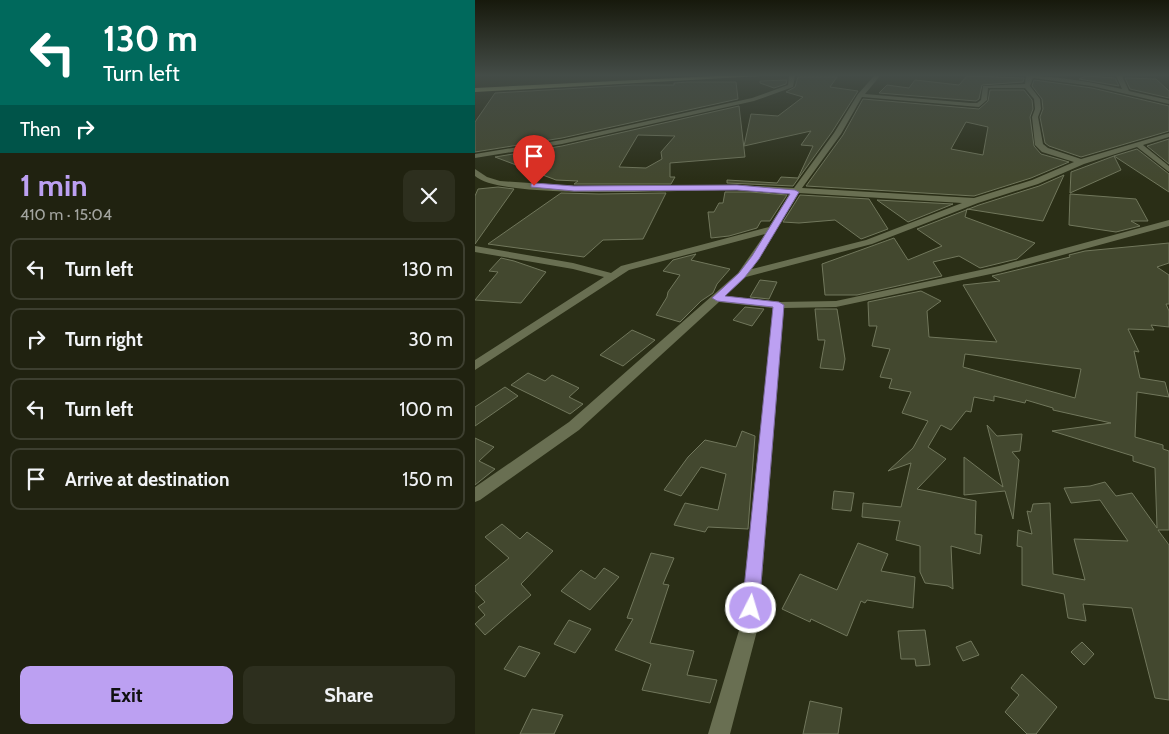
<!DOCTYPE html>
<html lang="en">
<head>
<meta charset="utf-8">
<style>
	body { margin:0; font-family:Cabin,sans-serif; background:#2d2f1e; color:#f1f3f6; height:100vh; display:flex; flex-direction:column; font-size:19px; white-space:nowrap }
	* { box-sizing:border-box; margin:0 }
	p { font-size:16px; color:#a2a49f }
	.icon { flex:none; width:28px; height:28px; fill:none; stroke:currentColor; stroke-width:2; stroke-linecap:round; stroke-linejoin:round }
	.map { position:relative; flex:1; overflow:hidden }
	.drawer { display:flex; flex-direction:column; background:#202210; width:475px }
	.drawer>* { flex:none }
	.guide { background:#00695c; color:#fff; overflow:hidden }
	.pin { position:absolute; display:grid; place-items:center; width:42px; height:42px; color:#fff; margin:-51px -21px; border-radius:50% 50% 50% 0; rotate:-45deg; box-shadow:0 0 5px #0007 }
	.pin .icon { rotate:45deg }
	.me { position:absolute; width:55px; margin:-28px; rotate:5deg; stroke-linejoin:round; filter:drop-shadow(0 0 4px #0008) }
	.turn { display:flex; align-items:center; gap:18px; height:105px; padding:0 20px; font-size:22px }
	.turn .icon { width:65px; height:65px; stroke-width:2.5 }
	.turn b { display:block; font-size:35px; line-height:42px }
	.then { display:flex; align-items:center; height:48px; padding:0 20px; background:#0003; gap:10px; font-size:19px }
	.round { display:grid; place-items:center; flex:none; width:52px; height:52px; border-radius:10px; background:#2d2f1e }
	.headline { display:flex; align-items:center; justify-content:space-between; height:85px; padding:0 20px }
	h1 { font-size:30px; font-weight:700; line-height:38px; color:#bca0f2 }
	.button { display:flex; gap:10px; margin-top:auto; padding:10px 20px }
	.button a { flex:1; height:58px; border-radius:10px; background:#bca0f2; color:#111; font-size:20px; font-weight:700; line-height:58px; text-align:center }
	.button a+a { background:#2d2f1e; color:#f1f3f6 }
	ul { padding:0; list-style:none }
	li { display:flex; align-items:center; gap:15px; height:62px; margin:0 10px 8px; padding:0 10px; border:2px solid #3d3f30; border-radius:10px }
	li div { flex:1 }
	li b { display:block; font-size:19px }
	li em { font-style:normal }
	main { display:flex; flex:1; min-height:0 }
	.map>svg:first-child { display:block }
	.building { fill:#43482f; stroke:#71775c; fill-rule:evenodd }
	.lines { fill:none; stroke-linecap:round; stroke-linejoin:round }
	.minor { fill:#696f52; fill-rule:evenodd }
	.major { fill:#a7b376; fill-rule:evenodd }
	.route { fill:#bca0f2; stroke:#7a689d }
</style>
</head>
<body>
<main>
<section class="drawer">
<div class="guide">
<div class="turn"><svg class="icon" aria-label="left" viewBox="0 0 24 24"><path d="M17 20v-9H6M10 6l-5 5 5 5"/></svg><div><b>130 m</b>Turn left</div></div>
<div class="then">Then<svg class="icon" aria-label="right" viewBox="0 0 24 24"><path d="M7 20v-9h11M14 6l5 5-5 5"/></svg></div>
</div>
<div class="headline"><div><h1>1 min</h1><p>410 m · 15:04</p></div><a class="round"><svg class="icon" aria-label="close" viewBox="0 0 24 24"><path d="M6 6l12 12M18 6L6 18"/></svg></a></div>
<ul>
<li><svg class="icon" aria-label="left" viewBox="0 0 24 24"><path d="M17 20v-9H6M10 6l-5 5 5 5"/></svg><div><b>Turn left</b></div><em>130 m</em></li>
<li><svg class="icon" aria-label="right" viewBox="0 0 24 24"><path d="M7 20v-9h11M14 6l5 5-5 5"/></svg><div><b>Turn right</b></div><em>30 m</em></li>
<li><svg class="icon" aria-label="left" viewBox="0 0 24 24"><path d="M17 20v-9H6M10 6l-5 5 5 5"/></svg><div><b>Turn left</b></div><em>100 m</em></li>
<li><svg class="icon" aria-label="arrive" viewBox="0 0 24 24"><path d="M6 21V4h12l-3 4 3 4H6"/></svg><div><b>Arrive at destination</b></div><em>150 m</em></li>
</ul>
<div class="button"><a>Exit</a><a>Share</a></div>
</section>
<div class="map">
<svg width="694" height="734" viewBox="0 0 694 734">
	<rect width="100%" height="100%" fill="#2a2e16"/>
	<!-- building -->
	<path class="building" d="M492,76l57,2 -1,4 -41,3 -3,14 -3,2 -97,-8 8,-8 22,3 6,-8 44,5z
		M611,76l29,2 4,8 -40,-7z
		M323,77h39l-7,10 28,4 -26,41 -39,54 -66,-3v-3l50,3 4,-6 17,1 15,-32 -12,-1 10,-14 -67,15 7,-32 27,2 25,-19 -17,-5 9,-5z
		M650,78l31,1 13,12v7l-39,-9z
		M312,80l-1,4 -12,4 -14,-5v-2z
		M559,80l58,8 77,18v25l-88,26 -32,-11 -4,-3 -5,-26 3,-8 -1,-10 -10,-13z
		M214,82h47l2,17 -176,39 -87,14v-30l20,-29 139,-8h40v-2z
		M515,90h34l8,10 1,9 -3,8 4,29 7,8 28,8 -38,16 -57,18 -168,-10 37,-51 20,-36 116,10 9,-8zM491,122l22,5 -5,28 -32,-6z
		M264,106l6,51 -75,6v14h5l-4,7h-97l4,-3 -22,-1 -61,-23 67,-11zM163,135l37,1 -14,16 1,7 -16,9 -27,-1z
		M694,139v25l-22,-18z
		M662,149l32,25v18l-55,-36z
		M639,156l7,14 -51,23 1,-21z
		M589,175l-21,46 -76,-12 -2,8 70,26 -18,16 -37,9 -21,-12 -26,6 9,14 -85,19h-32l-3,-31 72,-26 14,22 34,-14 -25,-17 62,-24 60,-19z
		M23,187l16,2 -39,55v-48l3,-7z
		M250,192h25l37,3 -17,26h-9l-4,7 -28,8 -18,2 -3,-26h6l5,-9h4z
		M86,193l38,1 67,-1 -23,46 -40,1 -19,17 -96,-13z
		M595,194l66,5 12,22h-17l9,5 -24,6 -47,-7z
		M325,195l69,4 19,30 -27,10 -26,-19 -36,3 -16,-1z
		M402,200l76,4 -45,18z
		M694,243v20l-12,4 12,8v29h-3l3,7v16l-18,-2 3,5 -26,-1 11,23 -5,-1 6,27 25,4 4,15 -32,-5 -2,45 28,8v4l6,2v79h-11l11,15v155l-14,-2 -23,-90 -49,-4 3,17 -18,-3 -4,-24 -42,-9v-38l-5,-1 1,-16 14,4 -5,-23 4,1 2,-8 17,-1 3,71 32,6 -11,-41 54,2 -28,-41 -29,3 -7,-15 26,-2 15,-4 11,14 16,-3 25,35 -2,-60 -22,-7v-5l-81,-25 59,-8 -58,-13v-2l-27,-8 -1,3 -31,-7v5l-20,-4 -3,15 -5,-1 -15,19 -10,-5 -13,22 18,12 -29,30 59,12 -1,33 7,1 -2,19 -29,-8 2,43 -5,-3 -23,-3 -5,-11v-26l-24,-6 4,-19 -38,-4 1,-14 38,4 10,-44 -23,8 25,-23 15,-27 -26,-8 9,-21 -22,-4 3,-9 -12,-2 10,-28 -18,-3 5,-20h-8l-1,-24 53,-11 20,10 -14,10 2,26 68,5 -34,-57 37,-4 -8,-5 78,-19 -1,-2 16,-4zM490,354l116,15 -6,29 -112,-31z
		M221,254l-5,6 39,9 -13,15 -4,9 -12,8 -21,21 -24,-7 11,-18 1,-5 12,-17 -17,-4 10,-11z
		M26,258l13,3 32,11 -25,31 -46,-3 23,-28 -9,-1z
		M285,280l17,2 -8,17 -19,-2z
		M270,307l19,2 -12,17 -19,-6z
		M340,309h22l8,50 -2,11 -23,-2 5,-28h-7z
		M157,330l23,10 -32,26 -23,-11z
		M53,373l17,8 7,-6 27,13 -10,9 14,7 -13,10 -59,-29z
		M30,387l13,9 -43,30v-19z
		M512,425l10,11 25,-2 -2,17 -8,1 7,8 -6,59 -8,-28 -41,4v-38l39,30z
		M267,431l13,5 -7,93 -40,-2 -3,5 -31,-7 11,-22 33,7 8,-36 -25,-7 -20,29 -17,-6 24,-33 17,-17 31,7z
		M0,438l19,9 -15,14 16,8 -20,16z
		M359,491l20,2 -3,18 -19,-2z
		M27,524l18,15 7,-7 26,19 -32,33 10,11 -46,40 -10,-11 10,-9 -7,-8 7,-5 -10,-11v-5l34,-28 -24,-21z
		M383,543l30,11 -7,17 34,6 -2,31 -46,-8 -2,3 -4,-2 -14,35 -36,-17 -1,3 -28,-13 18,-35 37,16z
		M176,553l23,5 -11,26 6,1 -19,58 44,8 -7,24 30,5 -7,23 -68,-13 9,-26 -36,-14 18,-31 -6,-1z
		M129,568l15,9 -29,33 -29,-19 20,-21 14,9z
		M94,620l22,9 -16,24 -21,-9z
		M450,630l5,35 -14,1 -1,-7h-14l-3,-28z
		M496,641l8,14 -16,6 -7,-14z
		M607,642l12,12 -10,11 -13,-13z
		M44,646l21,7 -15,24 -21,-8z
		M547,674l35,33 -21,27h-9l-22,-22 14,-17 -8,-7z
		M335,701l32,7 -4,26h-35z
		M57,709l31,6 -9,19h-34z"/>
	<g class="lines">
		<!-- minor -->
		<path class="minor" d="M314,76h6l-2,11 -39,14 -192,43 -87,14v-4l87,-14 190,-42 36,-13z
			M399,76h6l-15,18 106,9h6l4,-3 2,-14 42,-2 1,-8c33,0 65,6 96,13l-6,-13h6l7,15 40,9v4l-77,-18 -59,-8 -3,8 10,13 1,10 -3,8 5,27 5,4 33,11 88,-26v4l-26,8 26,21v6l-32,-25 -53,17 -46,20 -60,19 -106,41 -126,33 -21,19 54,6 57,-1 163,-35 170,-46v6l-169,46 -164,35 -52,1 -26,319 -28,107h-22l32,-107 33,-319 -54,-6 -140,128 -99,70 -5,2v-15l94,-65 169,-149 27,-39 -136,36 -154,100v-10l129,-83 -31,-8 -98,-17v-6l98,17 38,10 10,-7 148,-39 21,-34c-17,-1 -35,-3 -53,-3 -46,-1 -235,11 -262,-14v-7l12,8 13,4 74,5 163,-1 57,3 40,-55 24,-39zM513,88h37l9,11 1,10 -3,8 3,28 7,7 32,10 -42,18 -58,18 -172,-10 39,-54 21,-37 117,10 8,-7zM324,193l163,10 -96,37 -114,29z"/>
		<!-- major -->
		<path class="major" d="M241,76h45l-286,16v-4z"/>
	</g>
	<!-- sky -->
	<linearGradient id="sky" x2="0" y2="1"><stop stop-color="#17190c"/><stop offset="0.42" stop-color="#444c47"/><stop offset="1" stop-color="#444c47" stop-opacity="0"/></linearGradient>
	<rect width="694" height="179" fill="url(#sky)"/>
	<!-- route -->
	<path class="route" d="M59,183l40,3 163,-1 58,5 4,2 -40,67 -14,18 -20,19 54,6 5,3 -25,303 -3,6 -5,3 -6,-3 -3,-6 31,-301 -56,-6 -5,-3 27,-25 13,-17 38,-62 -53,-4 -163,1 -43,-4v-3z"/>
</svg>
<div class="pin" style="left:59px;top:186px;background:#d93025"><svg class="icon" aria-label="arrive" viewBox="0 0 24 24"><path d="M6 21V4h12l-3 4 3 4H6"/></svg></div>
<svg class="me" style="left:276px;top:608px" viewBox="-20 -20 40 40"><circle r="17" fill="#bca0f2" stroke="#fff" stroke-width="3"/><path d="M0-11L8 9 0 5-8 9z" fill="#fff"/></svg>
</div>
</main>
</body>
</html>
